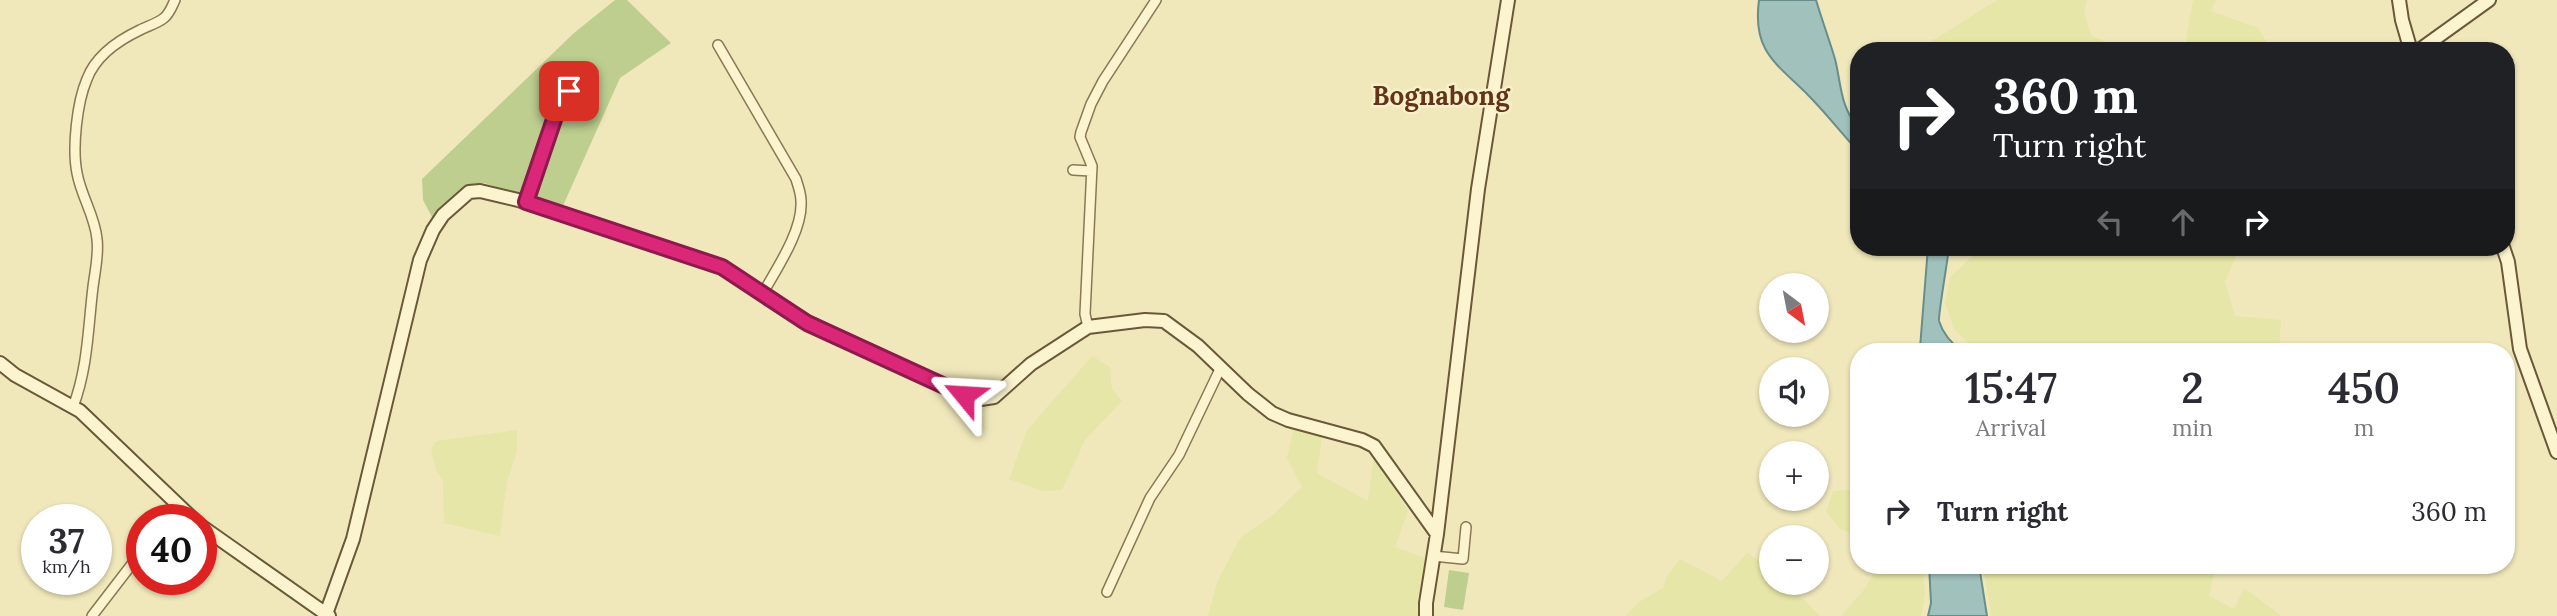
<!DOCTYPE html>
<html lang="en">
<head>
<meta charset="utf-8">
<style>
	body { margin:0; font-family:Lora,serif; background:#f2f2f3; color:#2b2b33; height:100vh; display:flex; flex-direction:column; font-size:26px; white-space:nowrap }
	* { box-sizing:border-box; margin:0 }
	p { font-size:23px; color:#7c7c81 }
	.icon { flex:none; width:38px; height:38px; fill:none; stroke:currentColor; stroke-width:2; stroke-linecap:round; stroke-linejoin:round }
	.map { position:relative; flex:1; overflow:hidden }
	.panel { position:absolute; left:1850px; top:343px; width:665px; height:231px; display:flex; flex-direction:column; background:#fff; border-radius:28px; box-shadow:0 2px 5px #0004 }
	.panel>* { flex:none }
	.top-card { position:absolute; left:1850px; top:42px; width:665px; height:214px; border-radius:28px; box-shadow:0 2px 5px #0004; background:#202124; color:#fff; overflow:hidden }
	.needle { width:46px; rotate:148deg }
	.controls { position:absolute; left:1759px; top:273px; display:grid; gap:14px }
	.controls a { display:grid; place-items:center; width:70px; height:70px; border-radius:50%; background:#fff; box-shadow:0 2px 5px #0004; font-size:35px }
	.speed { position:absolute; left:21px; top:504px; display:flex; gap:14px; font-size:35px; font-weight:700; text-align:center }
	.speed>* { display:grid; place-content:center; width:91px; height:91px; border-radius:50%; background:#fff; box-shadow:0 2px 5px #0004; line-height:1 }
	.speed small { font-size:18px; font-weight:400 }
	.speed .limit { border:10px solid #d22; background:#fff; color:#111 }
	.pin { position:absolute; display:grid; place-items:center; width:60px; height:60px; color:#fff; margin:-30px; border-radius:14px; box-shadow:0 4px 10px #0006 }
	.me { position:absolute; width:77px; margin:-38px; rotate:297deg; stroke-linejoin:round; filter:drop-shadow(0 0 5px #0008) }
	.turn { display:flex; align-items:center; gap:24px; height:147px; padding:0 28px; font-size:32px }
	.turn .icon { width:91px; height:91px; stroke-width:2.5 }
	.turn b { display:block; font-size:49px; line-height:60px }
	.lanes { display:flex; align-items:center; height:66px; padding:0 28px; background:#0003; justify-content:center; gap:35px; direction:ltr }
	.lanes .off { opacity:.35 }
	.eta { display:flex; justify-content:space-evenly; align-items:center; height:119px; text-align:center }
	.eta b { font-size:42px; font-weight:600; line-height:49px }
	ul { padding:0; list-style:none }
	li { display:flex; align-items:center; gap:21px; height:98px; padding:0 28px }
	li div { flex:1 }
	li b { display:block; font-size:26px }
	li em { font-style:normal }
	.map>svg:first-child { display:block }
	.farmland { fill:#e6e6a8 }
	.green { fill:#bdce8f }
	.water { fill:#a0c1bc; stroke:#678e8b; stroke-width:2 }
	.lines { fill:none; stroke-linecap:round; stroke-linejoin:round }
	.street-casing { stroke:#887854; stroke-width:12 }
	.secondary-casing { stroke:#6a5838; stroke-width:16 }
	.street { stroke:#fbf4cf; stroke-width:9 }
	.secondary { stroke:#fbf4cf; stroke-width:12 }
	.route-casing { stroke:#8e194d; stroke-width:18 }
	.route { stroke:#db2777; stroke-width:12 }
	.labels { text-anchor:middle; stroke-width:5; stroke-linejoin:round; paint-order:stroke }
	.quarter-label { font-size:26px; font-weight:bold; fill:#653317; stroke:#f7f1cb }
</style>
</head>
<body>
<div class="map">
<svg width="2557" height="616" viewBox="0 0 2557 616">
	<rect width="100%" height="100%" fill="#f0e8bb"/>
	<!-- farmland -->
	<path class="farmland" d="M1997,0h90l-3,12 7,23 34,16h-209z
		M2193,0h23l-5,11 47,17 14,23h-81l-5,-12z
		M1980,247h260l-15,35 10,34 46,4 -2,32h-302l-23,-23 -9,-26 5,-26 26,-24z
		M1092,356l18,11 2,22 10,12 -37,39 -23,50 -19,1 -34,-12 18,-49z
		M1294,427l28,9 -5,37 51,28 6,-45 34,55 -13,36 30,11 -8,50 1,8h-210l9,-34 23,-44 35,-25 27,-26 -15,-29z
		M517,430v22l-10,29 -7,55 -56,-13 -1,-42 -7,-11 -5,-20 5,-9z
		M1858,489v47l-18,-7 -14,-17 7,-21z
		M1747,553l24,16v14h16l33,33h-195l14,-14 24,-14 4,-12 13,-17 42,22z
		M1877,565h45l3,29 -4,22h-80l22,-25 13,-21z
		M1983,565h233l-7,31 25,13 10,-21 38,28h-291z"/>
	<!-- green -->
	<path class="green" d="M615,0h12l44,43 -51,35 -58,130 -78,-25 -22,7 -29,29 -10,-19 -1,-21 152,-146z
		M1449,570l20,3 -6,37 -19,-3z"/>
	<!-- water -->
	<path class="water" d="M1759,0h57c6,20 13,39 19,59 6,23 5,49 23,67v25c-17,-18 -32,-38 -50,-56 -32,-32 -56,-44 -49,-95z
		M1928,247h21c-1,12 -11,68 -10,74 4,13 13,23 24,31h-42l-1,-4z
		M1929,565h50l8,51h-59l3,-13z"/>
	<g class="lines">
		<!-- street casing -->
		<g class="street-casing">
			<path id="street" d="M718,45l78,134c2,7 5,14 5,22 2,29 -24,67 -38,92
				M561 84a7 7 0 1 1 14 0a7 7 0 1 1-14 0Z
				M1073,170l18,1
				M526,202l38,-112
				M1088,327l-3,-13 7,-148 -12,-29 1,-5 10,-28 12,-23 53,-81
				M73,407c15,-40 15,-79 20,-120 2,-16 6,-32 4,-48 -2,-23 -16,-43 -20,-66 -5,-25 0,-71 10,-94 9,-24 32,-39 53,-49 8,-4 18,-7 24,-12 6,-5 8,-12 11,-18
				M166,520l12,-15
				M1433,556l30,3 3,-32
				M1107,592l43,-94 29,-43 42,-88
				M92,616l50,-65"/>
		</g>
		<!-- secondary casing -->
		<g class="secondary-casing">
			<path id="secondary" d="M2399,0l3,20 9,31
				M2418,51l71,-51
				M2503,247l5,15 12,87 37,103
				M0,363l15,12 65,36 114,109
				M201,526l128,90
				M326,614l27,-75 67,-279 13,-30 10,-15 26,-23 11,-1 38,9 204,67 85,55 157,73 17,4 13,-2 37,-33 57,-37 57,-7 19,1 34,25 50,48 24,19 16,7 74,20 12,6 63,88
				M1426,616v-13l11,-69 41,-345 30,-189"/>
		</g>
		<!-- street -->
		<use href="#street" class="street"/>
		<!-- secondary -->
		<use href="#secondary" class="secondary"/>
	</g>
	<g class="lines">
		<!-- route casing -->
		<g class="route-casing">
			<path id="route" d="M569,91l-5,-1 -38,112 196,65 85,56 157,72"/>
		</g>
		<!-- route -->
		<use href="#route" class="route"/>
	</g>
	<g class="labels">
		<!-- quarter labels -->
		<g class="quarter-label">
			<text x="1441" y="105">Bognabong</text>
		</g>
	</g>
</svg>
<div class="controls">
<a><svg class="needle" viewBox="-14 -14 28 28"><path d="M0-13l5 13h-10z" fill="#e53935"/><path d="M0 13l5-13h-10z" fill="#7c7c81"/></svg></a>
<a><svg class="icon" aria-label="sound" viewBox="0 0 24 24"><path d="M4 9h4l5-4v14l-5-4H4zM17 9q2 3 0 6"/></svg></a>
<a>+</a>
<a>−</a>
</div>
<div class="speed"><div>37<small>km/h</small></div><div class="limit">40</div></div>
<div class="pin" style="left:569px;top:91px;background:#d93025"><svg class="icon" aria-label="arrive" viewBox="0 0 24 24"><path d="M6 21V4h12l-3 4 3 4H6"/></svg></div>
<svg class="me" style="left:964px;top:395px" viewBox="-20 -20 40 40"><path d="M0-17L14 15 0 8-14 15z" fill="#db2777" stroke="#fff" stroke-width="4"/></svg>
<div class="top-card">
<div class="turn"><svg class="icon" aria-label="right" viewBox="0 0 24 24"><path d="M7 20v-9h11M14 6l5 5-5 5"/></svg><div><b>360 m</b>Turn right</div></div>
<div class="lanes"><svg class="icon off" aria-label="left" viewBox="0 0 24 24"><path d="M17 20v-9H6M10 6l-5 5 5 5"/></svg><svg class="icon off" aria-label="ahead" viewBox="0 0 24 24"><path d="M12 20V5M6 11l6-6 6 6"/></svg><svg class="icon" aria-label="right" viewBox="0 0 24 24"><path d="M7 20v-9h11M14 6l5 5-5 5"/></svg></div>
</div>
<section class="panel">
<div class="eta">
<div><b>15:47</b><p>Arrival</p></div>
<div><b>2</b><p>min</p></div>
<div><b>450</b><p>m</p></div>
</div>
<ul>
<li><svg class="icon" aria-label="right" viewBox="0 0 24 24"><path d="M7 20v-9h11M14 6l5 5-5 5"/></svg><div><b>Turn right</b></div><em>360 m</em></li>
</ul>
</section>
</div>
</body>
</html>
